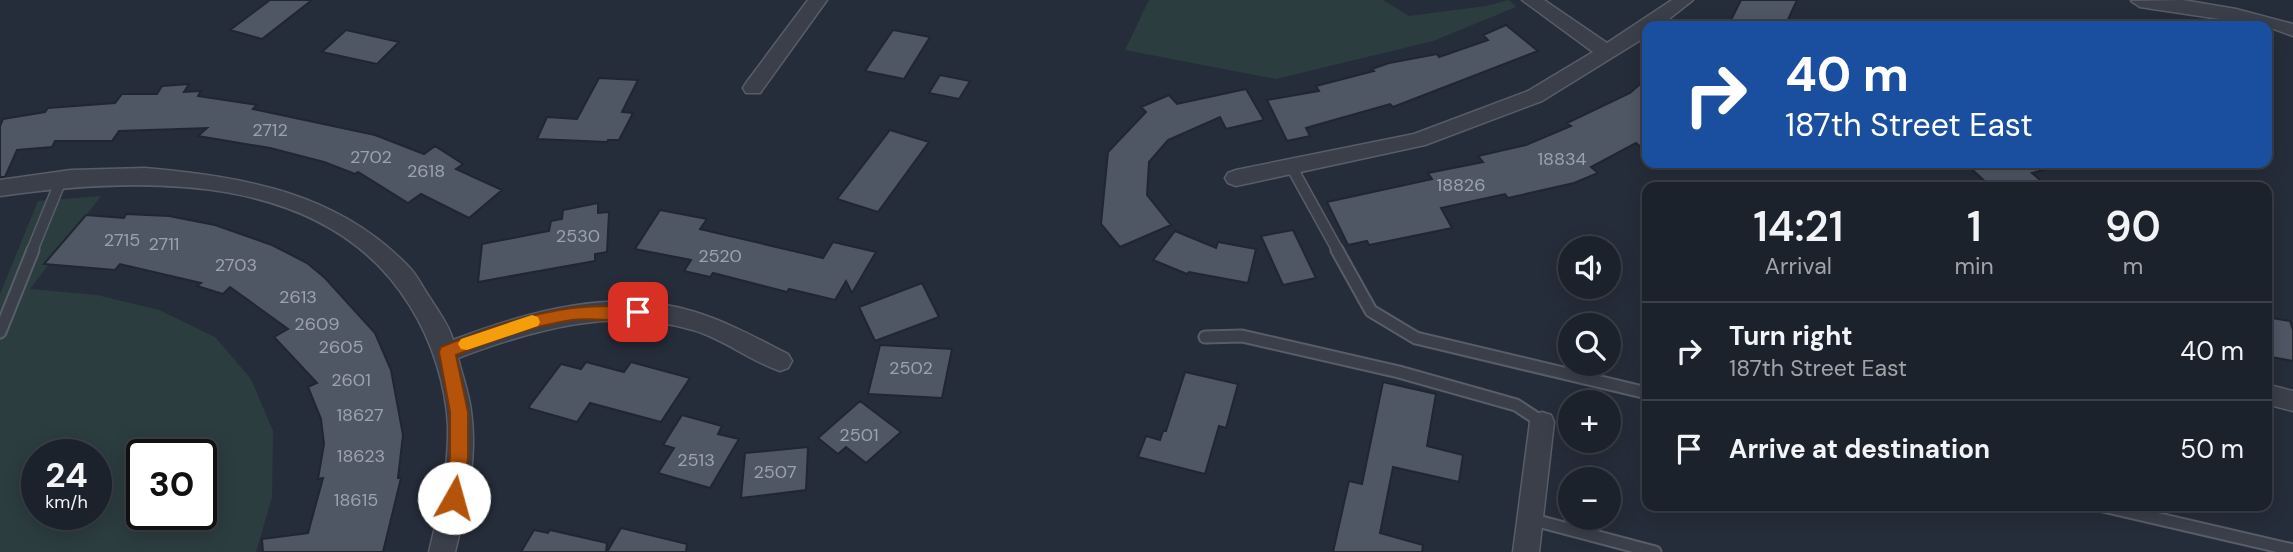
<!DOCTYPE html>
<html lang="en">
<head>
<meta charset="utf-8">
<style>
	body { margin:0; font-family:"DM Sans",sans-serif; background:#292f38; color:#f1f3f6; height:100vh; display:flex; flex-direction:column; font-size:26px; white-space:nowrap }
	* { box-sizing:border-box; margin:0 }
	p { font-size:23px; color:#a0a4a9 }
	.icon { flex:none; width:38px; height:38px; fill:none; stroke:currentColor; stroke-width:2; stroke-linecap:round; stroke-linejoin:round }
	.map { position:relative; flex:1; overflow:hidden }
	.sheet { position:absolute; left:1642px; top:182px; width:630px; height:329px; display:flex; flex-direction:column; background:#1c222c; border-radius:14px; box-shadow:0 4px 18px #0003,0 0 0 2px #3a3f48 }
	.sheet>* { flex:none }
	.guide { position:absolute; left:1642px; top:21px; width:630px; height:147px; border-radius:14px; box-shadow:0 4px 18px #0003,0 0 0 2px #3a3f48; background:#1a4fa0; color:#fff; overflow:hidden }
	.fabs { position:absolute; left:1558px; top:236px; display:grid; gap:14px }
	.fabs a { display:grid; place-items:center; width:63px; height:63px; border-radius:50%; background:#1c222c; box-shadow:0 4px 18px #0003,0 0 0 2px #3a3f48; font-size:35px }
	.speed { position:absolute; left:21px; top:439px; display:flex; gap:14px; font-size:35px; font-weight:700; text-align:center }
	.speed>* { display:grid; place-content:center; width:91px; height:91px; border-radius:50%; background:#1c222c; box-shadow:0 4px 18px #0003,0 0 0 2px #3a3f48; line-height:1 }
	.speed small { font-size:18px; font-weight:400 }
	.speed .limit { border:4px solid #111; border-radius:10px; background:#fff; color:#111 }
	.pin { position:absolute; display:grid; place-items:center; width:60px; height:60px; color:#fff; margin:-30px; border-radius:14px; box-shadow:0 4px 10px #0006 }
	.me { position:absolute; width:77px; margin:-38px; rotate:7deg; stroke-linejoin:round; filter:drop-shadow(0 0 5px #0008) }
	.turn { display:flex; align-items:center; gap:24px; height:147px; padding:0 28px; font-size:32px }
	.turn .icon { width:91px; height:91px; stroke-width:2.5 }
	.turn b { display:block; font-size:49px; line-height:60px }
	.eta { display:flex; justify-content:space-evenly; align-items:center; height:119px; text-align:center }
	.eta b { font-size:42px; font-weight:600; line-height:49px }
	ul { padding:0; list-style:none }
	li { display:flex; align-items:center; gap:21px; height:98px; padding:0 28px; border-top:2px solid #3a3f48 }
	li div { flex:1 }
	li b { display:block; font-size:26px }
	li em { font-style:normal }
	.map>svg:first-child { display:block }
	.green { fill:#2c3d3f; fill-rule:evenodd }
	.building { fill:#4f5765; stroke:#212631; stroke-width:2 }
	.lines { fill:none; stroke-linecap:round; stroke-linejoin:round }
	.lane-far1-casing { stroke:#585d68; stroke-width:13 }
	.lane-casing { stroke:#585d68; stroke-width:15 }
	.street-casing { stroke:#585d68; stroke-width:3 }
	.lane-far1 { stroke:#3a3f4a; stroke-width:10 }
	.lane { stroke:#3a3f4a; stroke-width:11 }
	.street { fill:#3a3f4a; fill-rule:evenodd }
	.route { fill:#b45309; stroke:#753606; stroke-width:2 }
	.slow { fill:#f59e0b }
	.labels { text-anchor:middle; stroke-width:6; stroke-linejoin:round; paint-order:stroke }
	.number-label { font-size:18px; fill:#9ca1ae }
</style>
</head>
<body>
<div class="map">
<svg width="2293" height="552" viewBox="0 0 2293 552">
	<rect width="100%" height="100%" fill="#262d3a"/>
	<!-- green -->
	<path class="green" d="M1149,0h234l26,16 77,-10 23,-6 7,7 -83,34 -157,38 -151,-29z
		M101,196l-71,93 67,6 62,15 56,27 36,42 22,52 -1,66 -16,55h-256v-258l38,-93zM37,455h59v59h-59zM142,455h59v59h-59z"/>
	<!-- building -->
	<path class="building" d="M270,0h42l-50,39 -32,-9z
		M1741,0h56l-12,26h-57z
		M1506,25l32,26 -145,56 -3,-3 -84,24 4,8 -23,5 -20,-41 52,-9 -3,-5 58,-15 -2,-2 17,-6 48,-9 2,3 49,-17 -5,-5z
		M346,30l53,12 -22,22 -55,-12z
		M893,30l37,7 -26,42 -39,-8z
		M940,75l30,6 -11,18 -30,-6z
		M599,78l39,2 -16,32 11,1 -14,27h-11l-1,2 -70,-3 10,-22 30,2z
		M1647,78v74l-11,-9 -45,24 7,6 -24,10 -66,15 -3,-4 -64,14 11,20 -83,17 -2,-4 -19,4 -21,-43 105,-23 -4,-6 55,-11 -5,-6 48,-11 45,-19 -4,-3 63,-30z
		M189,84l-5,8 17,-1 -3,5 59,9 -4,4 122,26 49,19 11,-8 28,18 -7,5 46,21 -33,28 -48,-24 -13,9 -50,-31 -3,2 -31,-12 -54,-14 -72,-12 9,-8 -88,3 -7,10h-57l-3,6 -35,3 -12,27h-5v-51l3,-7 42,-7 3,-4 67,-5 7,-9h35l5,-8z
		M1246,89l18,31 -38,9 -6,-12 -52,23 -19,22 -2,33 24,30 -51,22 -19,-23 7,-72 38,-40 -5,-5 28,-12 8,9z
		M890,130l39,12 -51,70 -41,-13z
		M1965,163h81l1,6 -15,4 16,14h-39l-6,-5 -14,3z
		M598,203v10l11,-1 -2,40 -12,2v7l-117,21 4,-38 67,-13 2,-10 11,-2 1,-9z
		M660,210l47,9 -7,10 123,29 10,-16 43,10 -24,41 -6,-12 -11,19 -46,-11 -2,3 -74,-19 -3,4 -26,-6 7,-11 -56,-11z
		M126,214l43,2 46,9 57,20 35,18 18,15 50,55 16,37 12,65 -5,43h3l-18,74h-120l-1,-13 46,-6 15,-55 -5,1 6,-35 -3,-25 -13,-32 9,-4 -43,-46 14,-8 -58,-42 -7,7 -26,-8 4,-3 -81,-19 -5,6 -71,-6 42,-49 38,3z
		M1293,230l23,48 -33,7 -22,-49z
		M1175,231l41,17 2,-6 38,7 -8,34 -59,-11 -2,2 -34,-14z
		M922,283l17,34 -64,24 -16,-34z
		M2266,317l24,4 3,9v31l-27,-5z
		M880,345l72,4 -10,49 -74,-4z
		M586,362l38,10 7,-10 59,16 -29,44 -71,-19 -13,19 -49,-14 33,-44 20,5z
		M1185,372l53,12 -12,44 -7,-2 -14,48 -67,-17 8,-21 14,4 3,-9h3z
		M1383,382l53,12 -9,52 36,9 -4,27 -66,-15 -13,66 43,12 -1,7h-89l16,-71 13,3z
		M860,401l41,31 -35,31 -20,-16 -8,7 -20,-16z
		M682,415l40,11 -4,8 21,5 -29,49 -52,-15 16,-25 -11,-3z
		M808,447l-2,43 -65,8 4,-45z
		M621,528l66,16 -1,8h-79z
		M534,530l14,3 2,-3 57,13 -1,9h-85z"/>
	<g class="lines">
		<!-- lane-far1 casing -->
		<g class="lane-far1-casing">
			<path id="lane-far1" d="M1291,166l47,85
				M32,251l29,-71"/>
		</g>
		<!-- lane casing -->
		<g class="lane-casing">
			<path id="lane" d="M1337,250l34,61 45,27 231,55
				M0,332l33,-82
				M1205,337l37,-1 157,36 117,33 26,17
				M2103,506l190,44
				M1530,519l125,33"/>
		</g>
		<!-- street casing -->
		<g class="street-casing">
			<path id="street" d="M808,0h19l-67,93h-14l-3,-5 3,-5z
				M1522,0h22l63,43 65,-43h21l-33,26h-13v10l-105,65 -117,44 -189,41 -8,-3 -3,-5 3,-5 8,-3 178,-36 114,-43 65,-39z
				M2183,0l53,9 57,15v12l-27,-10 -126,-19 -9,-6z
				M145,168c99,9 192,24 264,99 8,8 14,21 21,31 8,13 19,27 23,42 76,-29 162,-53 242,-28 33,10 63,27 93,42l4,7 -4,7 -8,3c-30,-10 -56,-32 -87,-41 -79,-24 -161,0 -235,28 4,17 11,35 13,53 7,47 -5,96 -16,141h-26c10,-41 20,-83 19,-126 -2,-41 -16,-85 -38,-120 -84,-137 -271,-130 -410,-110v-16l71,-10z
				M2266,384l27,7v20l-27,-7z
				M1542,412l9,3 3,7 -15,130h-26l17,-130 3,-7z"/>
		</g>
		<!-- lane-far1 -->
		<use href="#lane-far1" class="lane-far1"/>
		<!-- lane -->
		<use href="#lane" class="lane"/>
		<!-- street -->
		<use href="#street" class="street"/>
	</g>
	<!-- route -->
	<path class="route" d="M638,306l6,2 2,4 -2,5c-22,7 -49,0 -72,3 -40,6 -78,20 -116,35l12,57v45l-5,41 -2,6 -7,2 -6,-2 -3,-6 5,-41v-45l-11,-60 2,-5c43,-17 85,-33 131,-39 22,-3 44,-2 66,-2z"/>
	<!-- slow -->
	<path class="slow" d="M532,315l6,2 2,5 -2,4 -71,24 -6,-1 -3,-5 3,-5z"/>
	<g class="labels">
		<!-- number labels -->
		<g class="number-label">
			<text x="270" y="136">2712</text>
			<text x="371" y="163">2702</text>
			<text x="1562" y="165">18834</text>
			<text x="426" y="177">2618</text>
			<text x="1461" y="191">18826</text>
			<text x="578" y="242">2530</text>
			<text x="122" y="246">2715</text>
			<text x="164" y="250">2711</text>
			<text x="720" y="262">2520</text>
			<text x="236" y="271">2703</text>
			<text x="298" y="303">2613</text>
			<text x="317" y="330">2609</text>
			<text x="341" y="353">2605</text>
			<text x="911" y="374">2502</text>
			<text x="351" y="386">2601</text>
			<text x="360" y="421">18627</text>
			<text x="859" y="441">2501</text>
			<text x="361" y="462">18623</text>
			<text x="696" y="466">2513</text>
			<text x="775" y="478">2507</text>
			<text x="356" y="506">18615</text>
		</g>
	</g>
</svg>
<div class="fabs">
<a><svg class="icon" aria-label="sound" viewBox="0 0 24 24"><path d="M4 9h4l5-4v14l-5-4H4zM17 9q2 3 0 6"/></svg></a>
<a><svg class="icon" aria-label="search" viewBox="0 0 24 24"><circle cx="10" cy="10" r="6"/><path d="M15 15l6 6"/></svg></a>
<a>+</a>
<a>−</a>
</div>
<div class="speed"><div>24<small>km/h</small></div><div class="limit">30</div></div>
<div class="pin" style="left:638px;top:312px;background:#d93025"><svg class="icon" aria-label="arrive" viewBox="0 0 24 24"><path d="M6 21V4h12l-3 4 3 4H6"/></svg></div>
<svg class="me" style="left:454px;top:498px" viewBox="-20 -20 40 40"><circle r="19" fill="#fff"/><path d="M0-13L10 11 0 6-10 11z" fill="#b45309"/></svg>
<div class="guide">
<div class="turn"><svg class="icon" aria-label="right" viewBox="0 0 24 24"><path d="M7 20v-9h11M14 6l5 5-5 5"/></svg><div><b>40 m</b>187th Street East</div></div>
</div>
<section class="sheet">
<div class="eta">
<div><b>14:21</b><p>Arrival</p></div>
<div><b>1</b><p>min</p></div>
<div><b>90</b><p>m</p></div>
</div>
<ul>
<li><svg class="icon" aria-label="right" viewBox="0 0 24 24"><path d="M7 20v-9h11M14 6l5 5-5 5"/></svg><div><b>Turn right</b><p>187th Street East</p></div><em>40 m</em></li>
<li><svg class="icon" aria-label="arrive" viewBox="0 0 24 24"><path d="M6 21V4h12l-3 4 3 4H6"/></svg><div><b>Arrive at destination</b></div><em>50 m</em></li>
</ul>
</section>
</div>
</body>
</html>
